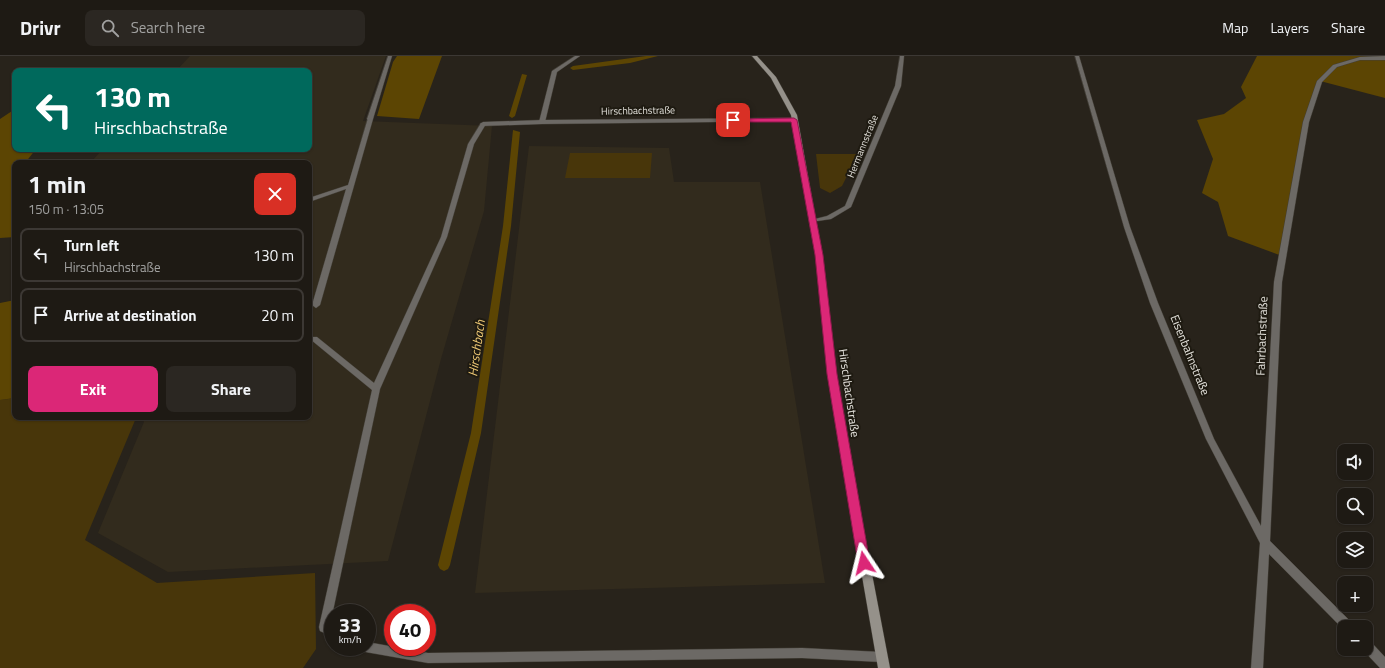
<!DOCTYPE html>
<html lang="en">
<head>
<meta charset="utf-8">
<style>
	body { margin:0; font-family:"Titillium Web",sans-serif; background:#2b2722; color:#f1f3f6; height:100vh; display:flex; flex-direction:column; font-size:15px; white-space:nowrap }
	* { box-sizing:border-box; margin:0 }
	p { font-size:13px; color:#a1a1a0 }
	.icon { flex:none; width:22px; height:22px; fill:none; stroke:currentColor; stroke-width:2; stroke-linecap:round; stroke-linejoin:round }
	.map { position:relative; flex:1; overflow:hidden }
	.drawer { position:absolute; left:12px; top:104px; width:300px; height:260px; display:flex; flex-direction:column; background:#1e1a14; border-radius:8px; box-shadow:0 1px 3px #0004,0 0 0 1px #3c3834 }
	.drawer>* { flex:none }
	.banner { position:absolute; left:12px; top:12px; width:300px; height:84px; border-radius:8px; box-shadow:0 1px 3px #0004,0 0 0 1px #3c3834; background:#00695c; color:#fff; overflow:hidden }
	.fabs { position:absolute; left:1337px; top:388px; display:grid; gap:8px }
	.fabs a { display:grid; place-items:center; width:36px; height:36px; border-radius:8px; background:#1e1a14; box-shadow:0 1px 3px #0004,0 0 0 1px #3c3834; font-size:20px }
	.speed { position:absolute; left:324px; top:548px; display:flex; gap:8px; font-size:20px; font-weight:700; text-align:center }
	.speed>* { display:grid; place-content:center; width:52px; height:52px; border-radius:50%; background:#1e1a14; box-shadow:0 1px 3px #0004,0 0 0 1px #3c3834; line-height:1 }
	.speed small { font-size:10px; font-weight:400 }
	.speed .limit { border:6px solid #d22; background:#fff; color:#111 }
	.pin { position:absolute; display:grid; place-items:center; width:34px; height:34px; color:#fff; margin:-17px; border-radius:8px; box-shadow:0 2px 6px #0006 }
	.me { position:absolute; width:44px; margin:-22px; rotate:350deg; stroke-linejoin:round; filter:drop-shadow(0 0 3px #0008) }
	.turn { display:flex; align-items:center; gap:14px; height:84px; padding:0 16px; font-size:18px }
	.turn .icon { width:52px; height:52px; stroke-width:2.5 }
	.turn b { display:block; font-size:28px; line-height:34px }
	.round { display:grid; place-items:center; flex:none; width:42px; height:42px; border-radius:8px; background:#2b2722 }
	.summary { display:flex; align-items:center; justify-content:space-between; height:68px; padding:0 16px }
	h1 { font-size:24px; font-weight:700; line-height:30px }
	.button { display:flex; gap:8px; margin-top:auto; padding:8px 16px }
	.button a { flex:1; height:46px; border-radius:8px; background:#db2777; color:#fff; font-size:16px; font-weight:700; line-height:46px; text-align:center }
	.button a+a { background:#2b2722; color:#f1f3f6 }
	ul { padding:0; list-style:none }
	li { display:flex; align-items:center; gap:12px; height:54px; margin:0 8px 6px; padding:0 8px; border:2px solid #3c3834; border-radius:8px }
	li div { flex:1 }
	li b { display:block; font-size:15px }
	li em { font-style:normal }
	header { display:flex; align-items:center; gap:24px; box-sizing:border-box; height:56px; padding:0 20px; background:#1e1a14; border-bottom:1px solid #3c3834 }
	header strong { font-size:19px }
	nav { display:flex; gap:22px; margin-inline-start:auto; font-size:14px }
	.search { width:280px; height:36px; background:#2b2722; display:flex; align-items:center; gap:10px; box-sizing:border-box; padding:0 14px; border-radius:8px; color:#a1a1a0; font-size:15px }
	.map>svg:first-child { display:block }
	.built { fill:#322b1d }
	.green { fill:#48360a }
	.forest { fill:#5c4503 }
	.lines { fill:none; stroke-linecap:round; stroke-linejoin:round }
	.stream { fill:#5c4503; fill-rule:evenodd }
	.lane-casing { stroke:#423e36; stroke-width:1 }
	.street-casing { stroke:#423e36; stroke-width:1 }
	.secondary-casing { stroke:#423e36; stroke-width:1 }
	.lane { fill:#6c6965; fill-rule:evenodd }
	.street { fill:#6c6965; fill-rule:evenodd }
	.secondary { fill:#95918a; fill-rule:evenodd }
	.route { fill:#db2777; stroke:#8e194d }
	.labels { text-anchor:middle; stroke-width:4; stroke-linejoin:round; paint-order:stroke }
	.far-street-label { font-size:10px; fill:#e4e2dc; stroke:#1e1a11 }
	.street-label { font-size:12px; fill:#e4e2dc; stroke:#1e1a11 }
	.water-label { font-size:13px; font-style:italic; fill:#efc975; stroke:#1e1a11 }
</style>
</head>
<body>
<header>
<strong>Drivr</strong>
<div class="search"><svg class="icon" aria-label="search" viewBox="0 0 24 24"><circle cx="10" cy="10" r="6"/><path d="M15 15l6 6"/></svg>Search here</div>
<nav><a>Map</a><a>Layers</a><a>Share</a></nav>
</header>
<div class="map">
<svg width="1385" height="612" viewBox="0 0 1385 612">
	<rect width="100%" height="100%" fill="#28231b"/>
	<!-- built -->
	<path class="built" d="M190,0h196l-23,65 129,5 -8,85 -43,148 -53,202 -220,11 -70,-39 46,-111 -3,-5h168v-254h-219l13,-14h206v-78h-133z
		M529,90l140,2 5,34h86l65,401 -350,10z"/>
	<!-- green -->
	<path class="green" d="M570,97h82l-2,25h-85z
		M816,98h42l-16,32 -12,7 -10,-5z
		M15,342v19h49l-1,3 73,-2 -51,122 72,43 158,-10 1,76 -13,19h-303v-268z"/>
	<!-- forest -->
	<path class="forest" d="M397,0h45l-23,63 -42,-3 16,-54z
		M1257,0h128v42l-65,-17 -14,41 -24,134 -54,-20 -10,-34 -16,-9 11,-34 -16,-39 27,-6 22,-16 -5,-11z
		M15,53v40h21l-11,14h-10v13l-4,5h4v56l-15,1v-119z
		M15,244v98l-15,2v-97z"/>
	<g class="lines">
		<!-- stream -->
		<path class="stream" d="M646,0h12l-28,7 -57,7 -3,-2 3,-2z
			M522,18l5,1 -12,41 -3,2 -3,-2z
			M513,74l7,2 -9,94 -30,207 -31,132 -2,4 -4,2 -4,-2 -2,-4 33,-132 32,-207z"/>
		<!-- lane casing -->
		<g class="lane-casing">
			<path id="lane" d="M575,0h5l-23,16 -12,50 -5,1 -1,-1 13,-51z
				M368,62l5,1 -53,186 -4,3 -4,-3 34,-116 -37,13v-4l39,-13z
				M481,67l5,1 -12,20 -27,93 -67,152 -50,236 3,1v11l-13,-6 -1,-4 53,-237 -62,-51 1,-2h6l57,46 67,-146 27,-93z
				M367,586l61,11 374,-5 79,4 4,1 1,4 -1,4 -4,1 -79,-4 -374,5 -68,-12 -1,-4h8z"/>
		</g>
		<!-- street casing -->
		<g class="street-casing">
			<path id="street" d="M388,0h4l-19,63 -5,1 -1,-1z
				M900,0h4l-3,30 -50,121 -20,12 -20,3v-2l16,-4 18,-10 50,-120z
				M1075,0h4l51,171 28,76 56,136 47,87 13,-244 29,-160 14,-41 16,-16 27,-8 25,-1v4h-25l-23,7 -15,15 -13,40 -27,160 -12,259 82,82 1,4h-9v3l-75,-76 -6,114h-12l9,-125 -54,-104 -56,-136 -26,-76z
				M794,62l3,2 -1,1 -254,3 -59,2 -3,-2 3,-2 59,-2z
				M1366,584l4,1 15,16v11h-5l-18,-19h4z"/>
		</g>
		<!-- secondary casing -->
		<g class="secondary-casing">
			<path id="secondary" d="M752,0h5l19,21 21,38 25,140 14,119 10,64 44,230h-12l-40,-230 -10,-64 -12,-119 -25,-140 -20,-37z"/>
		</g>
		<!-- lane -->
		<use href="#lane" class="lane"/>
		<!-- street -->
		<use href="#street" class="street"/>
		<!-- secondary -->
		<use href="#secondary" class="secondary"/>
	</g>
	<!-- route -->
	<path class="route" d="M794,62l3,2 26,135 14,119 33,189 -2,4 -4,1 -4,-1 -2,-4 -31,-189 -12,-119 -24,-133h-58l-3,-2 3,-1z"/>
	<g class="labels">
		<!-- far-street labels -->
		<g class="far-street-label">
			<text transform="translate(638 54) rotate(-1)" y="4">Hirschbachstraße</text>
			<text transform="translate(862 90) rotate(-68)" y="4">Hermannstraße</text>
		</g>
		<!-- street labels -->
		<g class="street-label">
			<text transform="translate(1262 280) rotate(-88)" y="4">Fahrbachstraße</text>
			<text transform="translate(1190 299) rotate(68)" y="4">Eisenbahnstraße</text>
			<text transform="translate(849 337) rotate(82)" y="4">Hirschbachstraße</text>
		</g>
		<!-- water labels -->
		<g class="water-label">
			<text transform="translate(476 292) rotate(-82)" y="5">Hirschbach</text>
		</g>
	</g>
</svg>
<div class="fabs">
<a><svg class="icon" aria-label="sound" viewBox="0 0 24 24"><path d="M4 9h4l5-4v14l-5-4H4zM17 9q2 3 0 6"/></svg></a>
<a><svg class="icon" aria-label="search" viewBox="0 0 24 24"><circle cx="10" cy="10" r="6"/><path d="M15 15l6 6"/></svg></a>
<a><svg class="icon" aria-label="layers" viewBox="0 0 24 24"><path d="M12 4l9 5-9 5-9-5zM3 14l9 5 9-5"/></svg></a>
<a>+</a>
<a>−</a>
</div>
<div class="speed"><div>33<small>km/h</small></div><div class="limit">40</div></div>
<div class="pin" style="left:733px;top:64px;background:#d93025"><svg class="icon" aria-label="arrive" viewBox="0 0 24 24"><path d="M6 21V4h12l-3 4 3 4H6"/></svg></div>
<svg class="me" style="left:864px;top:507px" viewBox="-20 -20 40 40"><path d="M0-17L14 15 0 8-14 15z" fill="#db2777" stroke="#fff" stroke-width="4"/></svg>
<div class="banner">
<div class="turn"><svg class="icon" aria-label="left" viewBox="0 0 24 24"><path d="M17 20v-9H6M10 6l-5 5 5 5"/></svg><div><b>130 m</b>Hirschbachstraße</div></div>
</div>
<section class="drawer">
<div class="summary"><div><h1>1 min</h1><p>150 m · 13:05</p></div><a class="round" style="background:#d93025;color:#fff"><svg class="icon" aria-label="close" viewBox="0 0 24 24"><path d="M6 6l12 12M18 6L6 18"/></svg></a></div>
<ul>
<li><svg class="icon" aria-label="left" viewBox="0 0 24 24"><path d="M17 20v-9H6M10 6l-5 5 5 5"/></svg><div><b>Turn left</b><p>Hirschbachstraße</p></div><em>130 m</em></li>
<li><svg class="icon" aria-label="arrive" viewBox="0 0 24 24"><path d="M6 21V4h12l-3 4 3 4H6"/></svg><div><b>Arrive at destination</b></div><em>20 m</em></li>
</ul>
<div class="button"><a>Exit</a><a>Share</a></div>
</section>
</div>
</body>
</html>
